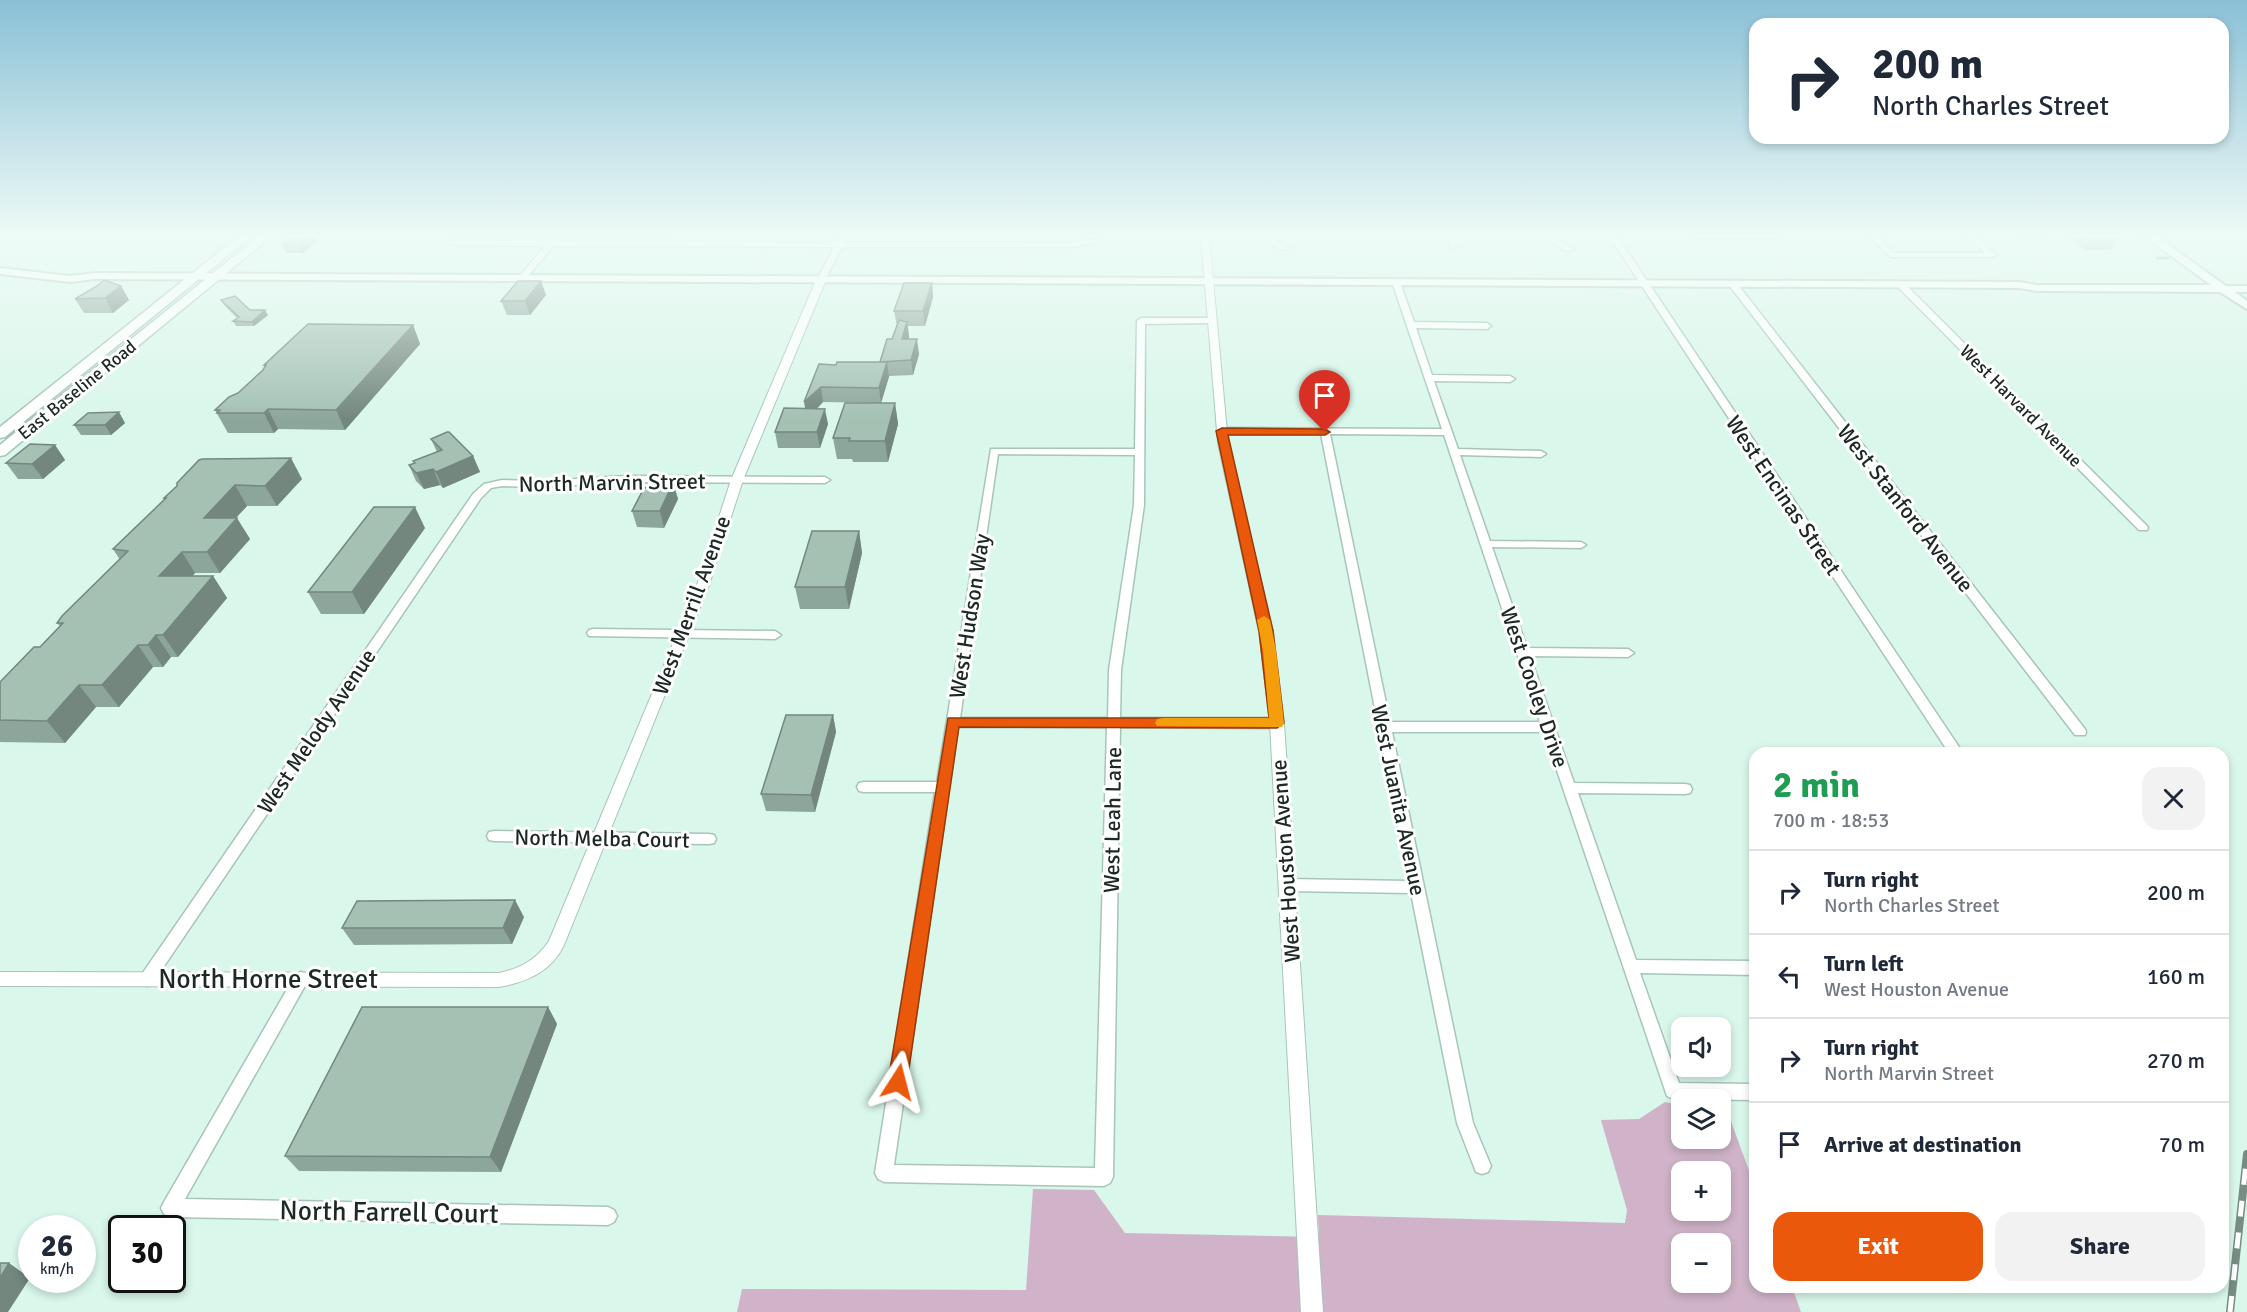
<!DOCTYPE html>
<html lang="en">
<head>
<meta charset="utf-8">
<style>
	body { margin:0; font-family:Signika,sans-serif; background:#f2f2f3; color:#1f2937; height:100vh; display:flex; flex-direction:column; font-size:22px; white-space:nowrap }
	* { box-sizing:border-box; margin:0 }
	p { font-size:20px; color:#747a83 }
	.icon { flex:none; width:33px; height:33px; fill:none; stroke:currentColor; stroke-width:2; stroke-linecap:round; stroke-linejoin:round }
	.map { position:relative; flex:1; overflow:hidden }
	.drawer { position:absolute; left:1749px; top:747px; width:480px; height:546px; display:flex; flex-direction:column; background:#fff; border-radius:18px; box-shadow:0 3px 9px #0003 }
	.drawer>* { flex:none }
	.top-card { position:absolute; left:1749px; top:18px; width:480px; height:126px; border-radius:18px; box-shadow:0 3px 9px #0003; background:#fff; color:#1f2937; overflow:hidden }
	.tools { position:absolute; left:1671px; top:1017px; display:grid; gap:12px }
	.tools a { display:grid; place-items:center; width:60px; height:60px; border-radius:12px; background:#fff; box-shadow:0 3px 9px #0003; font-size:30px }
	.speed { position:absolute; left:18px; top:1215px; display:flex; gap:12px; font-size:30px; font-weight:700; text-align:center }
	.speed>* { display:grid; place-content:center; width:78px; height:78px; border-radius:50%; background:#fff; box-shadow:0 3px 9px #0003; line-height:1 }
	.speed small { font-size:15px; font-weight:400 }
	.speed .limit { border:3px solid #111; border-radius:9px; background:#fff; color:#111 }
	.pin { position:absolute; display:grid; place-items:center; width:51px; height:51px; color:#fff; margin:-62px -26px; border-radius:50% 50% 50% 0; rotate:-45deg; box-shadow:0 0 6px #0007 }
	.pin .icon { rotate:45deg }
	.me { position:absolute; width:66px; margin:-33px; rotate:9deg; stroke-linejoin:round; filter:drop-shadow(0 0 4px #0008) }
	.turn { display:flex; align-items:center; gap:21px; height:126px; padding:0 24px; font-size:27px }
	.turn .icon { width:78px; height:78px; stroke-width:2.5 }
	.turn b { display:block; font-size:42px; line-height:51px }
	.round { display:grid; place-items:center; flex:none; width:63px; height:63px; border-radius:18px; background:#f2f2f3 }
	.headline { display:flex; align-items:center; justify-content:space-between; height:102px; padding:0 24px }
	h1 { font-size:36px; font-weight:700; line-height:45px; color:#1e9e55 }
	.button { display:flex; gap:12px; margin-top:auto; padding:12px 24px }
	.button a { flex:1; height:69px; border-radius:18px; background:#ea580c; color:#fff; font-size:24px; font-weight:700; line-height:69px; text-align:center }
	.button a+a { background:#f2f2f3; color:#1f2937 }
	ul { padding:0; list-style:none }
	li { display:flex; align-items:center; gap:18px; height:84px; padding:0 24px; border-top:2px solid #e0e1e3 }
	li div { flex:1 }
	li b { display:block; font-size:22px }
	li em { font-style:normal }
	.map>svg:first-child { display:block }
	.green { fill:#d0b3c8; fill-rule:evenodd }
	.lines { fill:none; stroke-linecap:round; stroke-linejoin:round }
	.stream { stroke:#77a08e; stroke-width:3 }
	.minor-casing { stroke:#a8c5b8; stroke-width:3 }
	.tertiary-casing { stroke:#a8c5b8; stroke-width:2 }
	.secondary-casing { stroke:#a8c5b8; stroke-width:4 }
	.primary-casing { stroke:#a8c5b8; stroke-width:3 }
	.minor { fill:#fff; fill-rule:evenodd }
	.tertiary { fill:#fff; fill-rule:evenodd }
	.secondary { fill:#fff; fill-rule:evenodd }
	.primary { fill:#fff; fill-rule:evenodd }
	.rail-casing { stroke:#778c83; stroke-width:8 }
	.rail { stroke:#fff; stroke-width:5; stroke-dasharray:16; stroke-linecap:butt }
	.wall { fill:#8da69b }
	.shaded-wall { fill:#73877e }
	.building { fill:#a4c1b4; stroke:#73877e; stroke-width:1.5 }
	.route { fill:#ea580c; stroke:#983908; stroke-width:1.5 }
	.slow { fill:#f59e0b }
	.labels { text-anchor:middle; stroke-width:6; stroke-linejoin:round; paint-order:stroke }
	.far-street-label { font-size:18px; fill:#1d2924; stroke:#fff }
	.street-label { font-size:22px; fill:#1d2924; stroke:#fff }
	.near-street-label { font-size:27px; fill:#1d2924; stroke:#fff }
</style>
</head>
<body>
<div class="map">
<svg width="2247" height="1312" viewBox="0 0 2247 1312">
	<rect width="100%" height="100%" fill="#d9f7ea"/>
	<!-- green -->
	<path class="green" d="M1665,1102l16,3 1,33h38l1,-33h4l30,82v100h37l9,25h-1064l5,-23 284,1 7,-101 61,1 31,43 194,4 -1,-22 307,8 2,-13 -26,-90 38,-1zM1682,1172h38v38h-38zM1682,1244h38v38h-38z"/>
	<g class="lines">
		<!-- stream -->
		<path class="stream" d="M2157,258h11"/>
		<!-- minor casing -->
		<g class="minor-casing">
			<path id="minor" d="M840,236l6,2 -2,4 229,1 27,-4 4,2 -31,6h-231l-17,33 -4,2 -4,-2 17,-33 -281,-1 -29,35h-3l-4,-2 28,-33 -92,-1 -4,-2 4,-2h96l6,-4 4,2 -2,2 279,1z
				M1267,236h8v3l14,9 -7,2 -14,-8z
				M1452,236h8l-3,10 -4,2 -4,-2z
				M1548,236h8l1,4 17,9 -7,2 -16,-8z
				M1609,236h8l346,517h-14z
				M1693,236h83l1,1 -4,2 -76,-1z
				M1868,236h8l17,17h92l-19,-17h9l21,19 -4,2h-101z
				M1393,280l7,2 14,40 73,1 4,3 -4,3 -71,-1 16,47 78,1 5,3 -5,3 -76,-1 24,68 83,2 5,3 -5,3 -81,-2 30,86 91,1 5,3 -5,3 -89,-1 35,101 101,1 6,4 -6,4 -98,-1 44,127 111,1 5,1 2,4 -2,4 -5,1 -107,-1 58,167 119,1v14l-115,-2 39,110 76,1v16l-82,-1 -6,-3 -123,-364h-152l81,391 18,43 -3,6 -6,2 -6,-2 -19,-49 -46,-230 -124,-2 -5,-2 -2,-4 2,-4 5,-2 122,2 -88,-447h-99l-5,-3 5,-3 220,1 -50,-147zM1330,434l114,1 96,287h-150z
				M1729,281h6l350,448 1,3 -1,3h-10l-346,-450z
				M1897,282h6l244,244 1,2 -1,2h-8l-242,-244z
				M1211,318l4,3 -1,2 -69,1 -1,181 -23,165 -1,48h157l4,2 2,3 -2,3 -4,2 -157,-1 -7,450 -3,6 -6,3 -220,-4 -6,-3 -3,-6 60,-381h-71l-5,-1 -2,-4 2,-4 5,-1h73l54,-333h144l2,-128 4,-3zM998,454l137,1 -1,50 -25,165 -1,48h-148zM958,727h149l-12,441 -201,-3z
				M627,476l198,1 5,3 -5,3 -198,-1 -83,5 -42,-1 -11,2 -10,10 -329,486 -5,2 -5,-2 -3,-5 3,-5 331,-480 11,-10 18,-4 42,1z
				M593,629l182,2 6,4 -6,4 -186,-3 -2,-3 2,-3z
				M494,831l215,3 5,1 2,4 -2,4 -5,1 -215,-3 -5,-1 -2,-4 2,-4z
				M301,972l5,2 3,5 -3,5 -121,215 423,8 6,3 3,6 -3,6 -6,3 -438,-8 -6,-3 -3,-6 3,-6 132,-228z"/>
		</g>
		<!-- tertiary casing -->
		<g class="tertiary-casing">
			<path id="tertiary" d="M1201,236h8l19,207 45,188 11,92 39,589h-22l-31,-589 -11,-92 -41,-188z
				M821,277l5,3 -83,200 -35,108 -144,357c-13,27 -37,37 -65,42l-499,-1v-14l499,1c22,-5 37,-13 50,-32l147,-353 35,-108 85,-200z"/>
		</g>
		<!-- secondary casing -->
		<g class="secondary-casing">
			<path id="secondary" d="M2144,236h12l70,50h21v6h-12l12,9v8l-27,-17 -183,-1 -18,-3 -1925,-9 -24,3 -70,-8v-6l70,8 24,-3 1925,9 18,3h174z"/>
		</g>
		<!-- primary casing -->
		<g class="primary-casing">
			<path id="primary" d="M239,236h13l-247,201 -5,1v-11z
				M259,236h13l-267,219 -5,1v-11z"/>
		</g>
		<!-- minor -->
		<use href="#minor" class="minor"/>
		<!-- tertiary -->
		<use href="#tertiary" class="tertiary"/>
		<!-- secondary -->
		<use href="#secondary" class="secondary"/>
		<!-- primary -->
		<use href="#primary" class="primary"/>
		<!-- rail casing -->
		<g class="rail-casing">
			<path id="rail" d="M2230,1312l17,-158"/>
		</g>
		<!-- rail -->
		<use href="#rail" class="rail"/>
	</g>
	<!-- wall -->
	<path class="wall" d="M2020,236h26l-2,3h-21z
		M2067,236h42l7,5 -5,9h-26z
		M317,241l-14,12h-17l-4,-9z
		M932,283l1,14 -8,29h-17l1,11v2l10,15 -6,21 -24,1 -8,27 -58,-1 -6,7 11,15 -8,24h-42l-3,-16 30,-24 31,-43 44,-3 12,-23 5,-13 -3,-15z
		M121,286l8,14 -16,13h-29l-9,-14z
		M546,295l-16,20h-23l-6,-14z
		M221,300l29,10 18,5 -14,11h-18l-3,-5 4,-3 -13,-13z
		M413,325l7,19 -75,86 -67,-1 -4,4h-46l-13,-23 23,-17 25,-23 2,-3 -1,-2z
		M895,403l3,21 -10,38h-35l-1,-3h-15l-4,-21z
		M125,423l-14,12h-30l-7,-10z
		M431,439l42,17 7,16 -37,16 -3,-3 -16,4 -8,-8 -7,-16 5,-2 -1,-2 24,-9z
		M55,445l10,15 -22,19h-25l-12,-16z
		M302,479l-25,27h-30l-11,12 14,21 -30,34h-25l-3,3h21l14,22 -49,59h-7l-8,10h-10l-34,40h-23l-31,36 -65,-1v-60l40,-35 20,-21 -3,-3 63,-63 -7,-11 52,-49 -1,-2 13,-12z
		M673,483l5,16 -14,29 -27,-1 -5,-16z
		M425,528l-61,86h-43l-13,-22z
		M859,531l3,22 -13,56h-49l-5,-22z
		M833,715l3,17 -21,80 -49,-1 -5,-17z
		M524,917l-12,27 -158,1 -12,-17z
		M548,1007l9,17 -56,148 -202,-1 -14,-15z"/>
	<!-- shaded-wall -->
	<path class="shaded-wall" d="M308,236h7l2,5 -14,12 -4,-9z
		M541,281l5,14 -16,20 -5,-14z
		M932,283l1,14 -8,29 -2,-15z
		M121,286l8,14 -16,13 -8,-15z
		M265,310l3,5 -14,11 -2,-4z
		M907,322l2,15 -5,17 -2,-15z
		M413,325l7,19 -75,86 -9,-20z
		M917,339l2,15 -6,21 -2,-15z
		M887,362l2,15 -8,26 -2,-15z
		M821,387l2,15 -16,16 -3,-16z
		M895,403l3,21 -10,38 -3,-21z
		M268,409l10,20 -4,4 -10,-20z
		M825,409l3,15 -8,24 -3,-16z
		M119,412l6,11 -14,12 -6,-10z
		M55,445l10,15 -22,19 -11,-15z
		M473,456l7,16 -37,16 -7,-16z
		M291,458l11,21 -25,27 -12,-20z
		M433,469l7,16 -16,4 -8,-16z
		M673,483l5,16 -14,29 -4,-17z
		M235,485l12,21 -31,33 -12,-21z
		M415,507l10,21 -61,86 -12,-22z
		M237,518l13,21 -30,34 -13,-21z
		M859,531l3,22 -13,56 -4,-22z
		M182,552l13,21 -22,25 -14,-22z
		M213,576l14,22 -49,59 -15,-22z
		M156,635l15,22 -8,10 -15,-22z
		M138,645l15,22 -34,40 -17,-22z
		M79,685l17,22 -31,36 -18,-22z
		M833,715l3,17 -21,80 -4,-17z
		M515,900l9,17 -12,27 -9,-16z
		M548,1007l9,17 -56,148 -11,-15z
		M9,1263l21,15 -22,34h-8v-34z"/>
	<!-- building -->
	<path class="building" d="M291,236h17l-9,8h-17z
		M2083,236h26l7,5h-26z
		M104,280l17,6 -16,12 -30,1 22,-13z
		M518,281h23l-16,20h-24z
		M904,283h28l-9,28h-29z
		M235,296l15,14h15l-13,12 -19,-1 6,-4 -18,-17z
		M899,320l8,2 -5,17h15l-6,21 -31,2 7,-23h5z
		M308,324l105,1 -77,85 -68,-1 -4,4h-47l3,-3h-5l14,-13 9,-4 25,-23 3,-5h-2z
		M837,362h50l-8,26 -58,-1 -17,15 15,-38 17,1z
		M845,403h50l-10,38h-36l1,-3h-17z
		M784,408l41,1 -8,23h-42z
		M119,412l-14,13h-31l14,-12z
		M447,432h2l24,24 -37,16 -3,-3 -17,4 -7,-8 6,-2 -2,-2 29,-11 -11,-11z
		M30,444l25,1 -23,19 -26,-1z
		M291,458l-26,28 -30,-1 -31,33h33l-30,34h-25l-23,24h54l-50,59h-7l-8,10h-10l-36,40h-23l-32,36 -47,-1v-38l34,-35h6l23,-24h-6l5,-7 66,-65 -15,-2 53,-51h-2l13,-12v-3l22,-23 3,-1z
		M655,483h18l-13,28h-28l12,-23 9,-2z
		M374,507h41l-63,85h-44z
		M812,531h47l-14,56h-50z
		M786,715h47l-22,80 -50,-1z
		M515,900l-12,28h-161l15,-27z
		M362,1007h186l-58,150 -205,-1z
		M0,1263h9l-9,15z"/>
	<!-- sky -->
	<linearGradient id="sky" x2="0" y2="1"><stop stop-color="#8ac0d6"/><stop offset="0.56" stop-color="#eefbf6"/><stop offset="1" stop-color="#eefbf6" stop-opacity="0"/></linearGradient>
	<rect width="2247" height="420" fill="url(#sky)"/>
	<!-- route -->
	<path class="route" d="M1222,428l103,1 5,3 -5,3h-97l45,196 11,92 -7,5 -318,-1 -52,355 -3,6 -6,3 -7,-3 -3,-6 60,-364h321l-10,-87 -43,-200z"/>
	<!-- slow -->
	<path class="slow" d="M1264,616l6,4 6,30 8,73 -2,4 -125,-1 -2,-3 2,-4 6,-1h106l-6,-68 -6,-30z"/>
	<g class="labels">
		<!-- far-street labels -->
		<g class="far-street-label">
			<text transform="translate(77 390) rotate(-39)" y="6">East Baseline Road</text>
			<text transform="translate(2021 406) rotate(45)" y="6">West Harvard Avenue</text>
		</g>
		<!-- street labels -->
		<g class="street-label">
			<text transform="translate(612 482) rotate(-1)" y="8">North Marvin Street</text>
			<text transform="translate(1784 495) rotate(56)" y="8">West Encinas Street</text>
			<text transform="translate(1906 508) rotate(52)" y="8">West Stanford Avenue</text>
			<text transform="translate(691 605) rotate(-70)" y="8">West Merrill Avenue</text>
			<text transform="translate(969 616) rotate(-81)" y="8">West Hudson Way</text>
			<text transform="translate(1535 687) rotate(71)" y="8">West Cooley Drive</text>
			<text transform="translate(316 731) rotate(-56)" y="8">West Melody Avenue</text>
			<text transform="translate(1399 800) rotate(78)" y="8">West Juanita Avenue</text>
			<text transform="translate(1112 820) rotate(-89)" y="8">West Leah Lane</text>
			<text transform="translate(602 838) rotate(1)" y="8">North Melba Court</text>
			<text transform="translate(1285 861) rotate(-94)" y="8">West Houston Avenue</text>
		</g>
		<!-- near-street labels -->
		<g class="near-street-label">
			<text x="268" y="988">North Horne Street</text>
			<text transform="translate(389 1212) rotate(1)" y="9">North Farrell Court</text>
		</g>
	</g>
</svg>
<div class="tools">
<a><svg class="icon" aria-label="sound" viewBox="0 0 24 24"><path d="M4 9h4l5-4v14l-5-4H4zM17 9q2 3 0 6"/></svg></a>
<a><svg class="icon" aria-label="layers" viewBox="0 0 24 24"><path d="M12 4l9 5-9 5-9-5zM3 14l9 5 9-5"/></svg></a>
<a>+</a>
<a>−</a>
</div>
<div class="speed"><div>26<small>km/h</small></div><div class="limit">30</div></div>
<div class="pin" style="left:1325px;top:432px;background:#d93025"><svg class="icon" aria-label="arrive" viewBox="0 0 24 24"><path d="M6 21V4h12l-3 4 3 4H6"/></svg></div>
<svg class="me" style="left:898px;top:1082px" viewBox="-20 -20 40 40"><path d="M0-17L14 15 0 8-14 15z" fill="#ea580c" stroke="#fff" stroke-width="4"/></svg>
<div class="top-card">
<div class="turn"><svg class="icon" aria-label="right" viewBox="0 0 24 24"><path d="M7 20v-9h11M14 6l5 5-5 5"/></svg><div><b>200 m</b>North Charles Street</div></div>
</div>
<section class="drawer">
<div class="headline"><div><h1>2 min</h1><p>700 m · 18:53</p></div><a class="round"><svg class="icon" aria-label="close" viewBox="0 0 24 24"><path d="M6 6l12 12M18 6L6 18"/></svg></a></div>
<ul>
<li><svg class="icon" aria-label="right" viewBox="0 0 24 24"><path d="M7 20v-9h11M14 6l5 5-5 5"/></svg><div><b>Turn right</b><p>North Charles Street</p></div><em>200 m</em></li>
<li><svg class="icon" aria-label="left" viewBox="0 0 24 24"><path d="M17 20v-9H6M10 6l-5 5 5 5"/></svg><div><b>Turn left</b><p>West Houston Avenue</p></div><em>160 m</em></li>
<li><svg class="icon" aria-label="right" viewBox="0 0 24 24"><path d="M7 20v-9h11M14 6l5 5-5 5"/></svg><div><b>Turn right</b><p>North Marvin Street</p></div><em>270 m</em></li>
<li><svg class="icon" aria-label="arrive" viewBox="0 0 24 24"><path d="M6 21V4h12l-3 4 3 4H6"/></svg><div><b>Arrive at destination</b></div><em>70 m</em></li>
</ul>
<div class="button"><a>Exit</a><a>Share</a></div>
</section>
</div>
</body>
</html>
